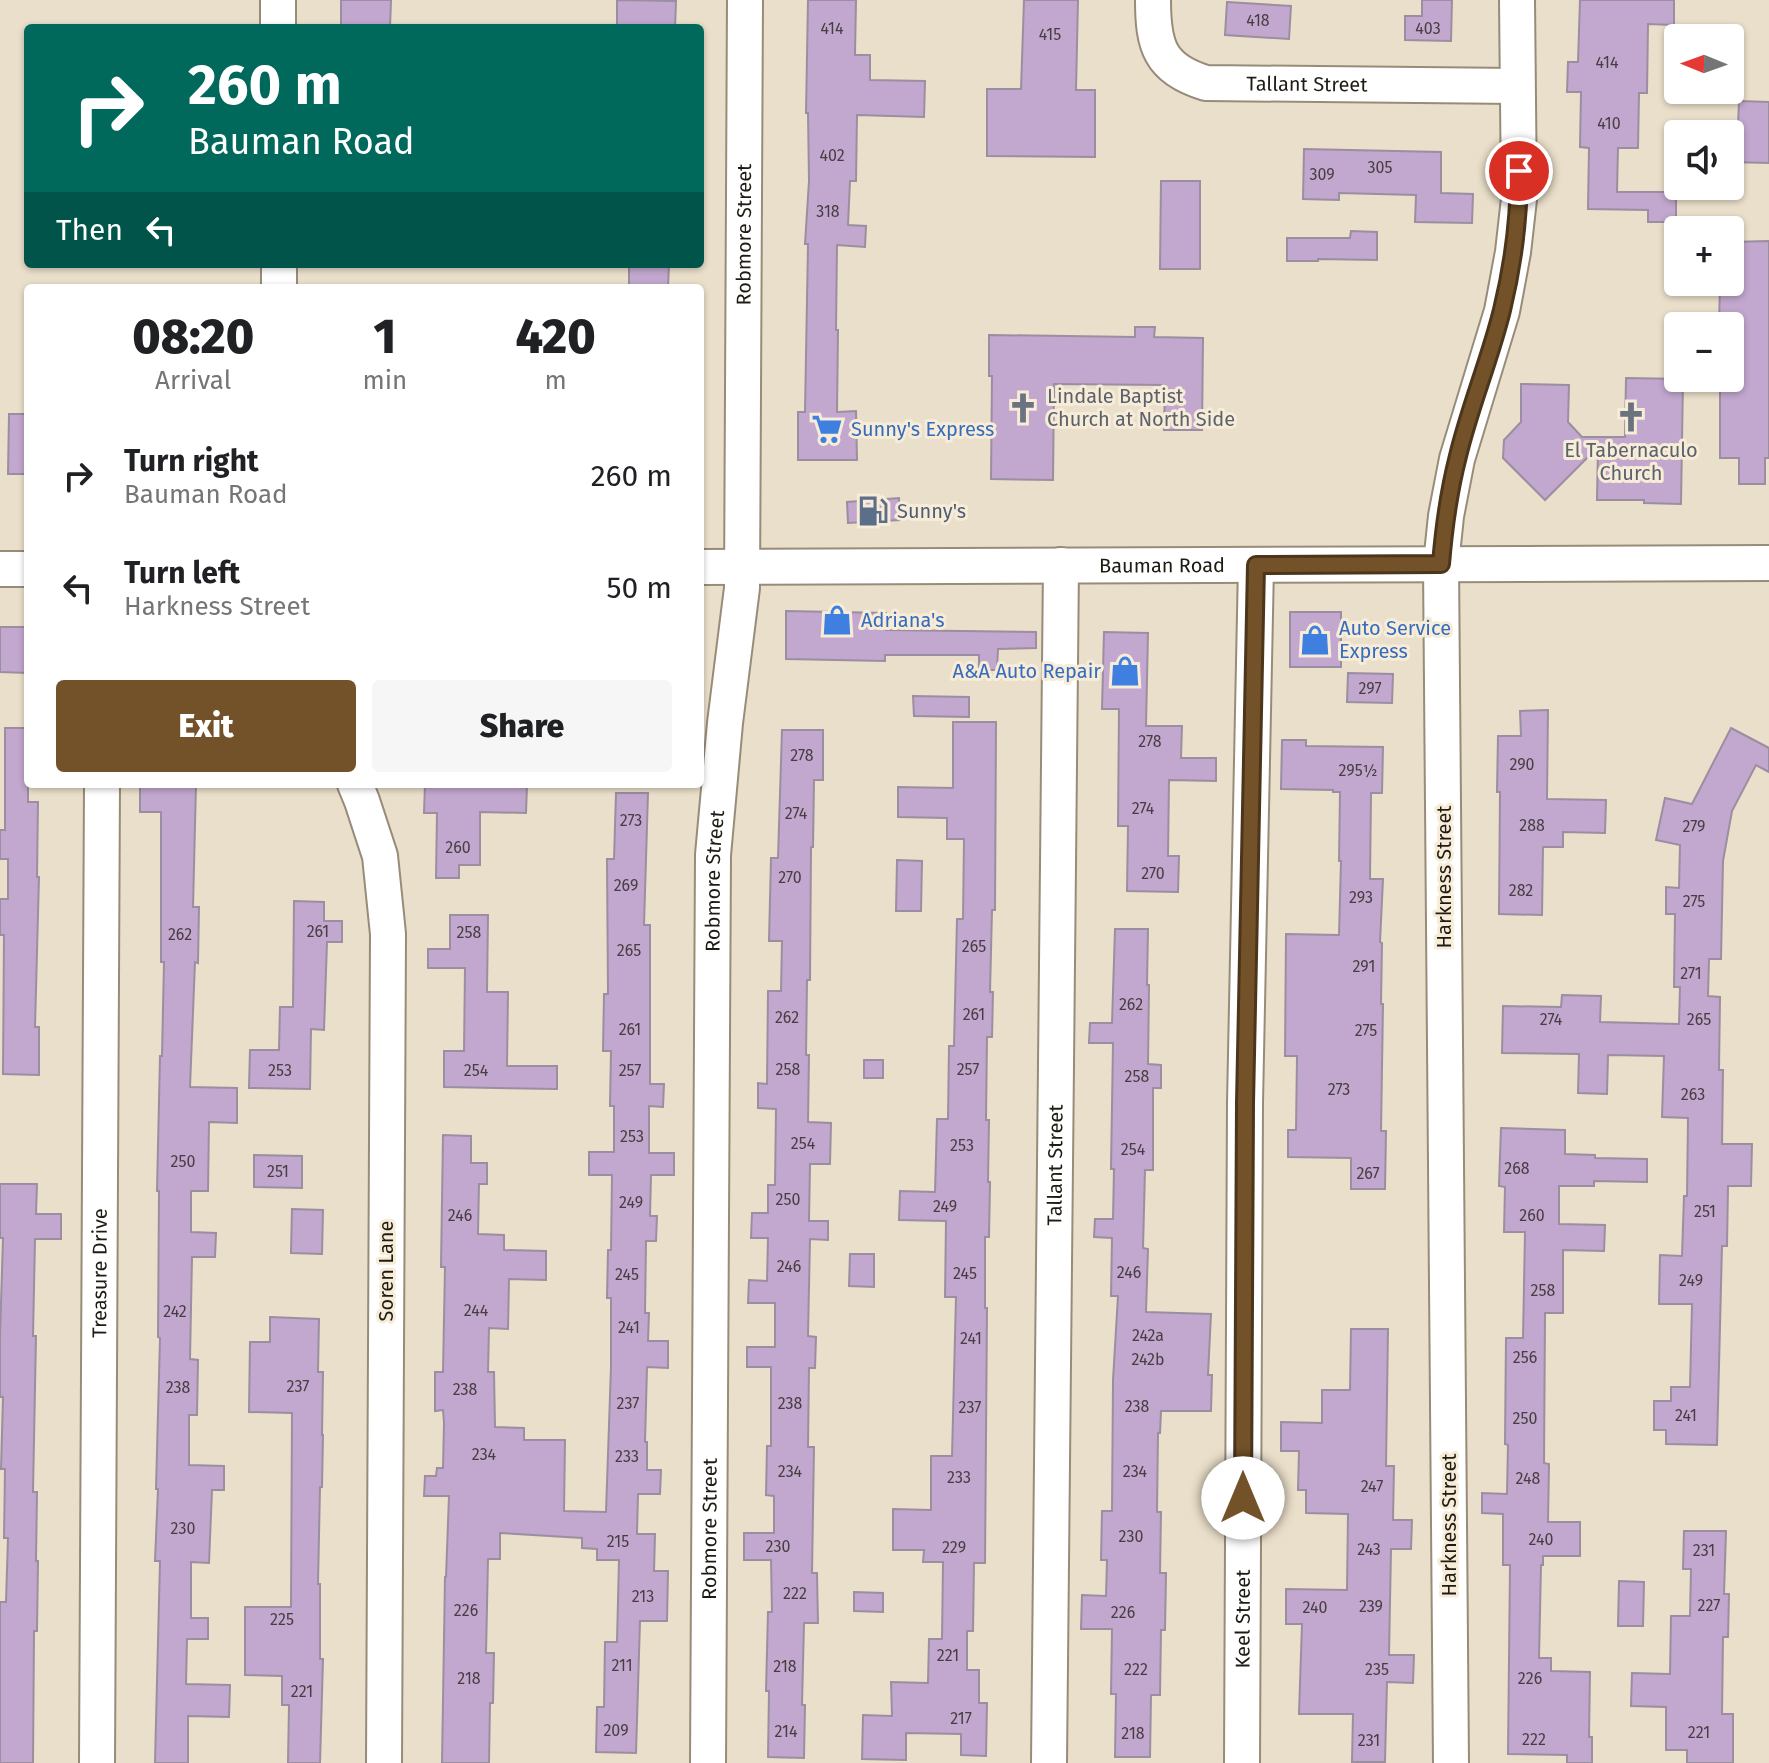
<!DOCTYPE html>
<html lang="en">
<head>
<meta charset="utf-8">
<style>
	body { margin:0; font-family:"Fira Sans",sans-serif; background:#f6f6f6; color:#202124; height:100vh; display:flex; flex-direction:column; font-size:30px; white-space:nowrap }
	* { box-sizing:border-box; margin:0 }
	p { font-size:26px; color:#757577 }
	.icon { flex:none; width:44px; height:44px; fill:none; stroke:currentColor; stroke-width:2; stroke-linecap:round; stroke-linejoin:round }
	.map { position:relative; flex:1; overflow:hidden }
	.drawer { position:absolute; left:24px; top:284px; width:680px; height:504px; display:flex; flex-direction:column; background:#fff; border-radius:8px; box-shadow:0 2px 6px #0004 }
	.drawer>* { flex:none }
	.top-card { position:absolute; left:24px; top:24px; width:680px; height:244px; border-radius:8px; box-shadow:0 2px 6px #0004; background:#00695c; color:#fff; overflow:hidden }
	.needle { width:52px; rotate:271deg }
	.tools { position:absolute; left:1664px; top:24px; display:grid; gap:16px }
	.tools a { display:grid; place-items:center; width:80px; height:80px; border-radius:8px; background:#fff; box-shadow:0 2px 6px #0004; font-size:40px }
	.pin { position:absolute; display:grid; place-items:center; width:68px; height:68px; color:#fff; margin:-34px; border:4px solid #fff; border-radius:50%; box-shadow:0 2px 8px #0007 }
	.me { position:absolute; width:88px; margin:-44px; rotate:0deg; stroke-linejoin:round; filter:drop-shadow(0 0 6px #0008) }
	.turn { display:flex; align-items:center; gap:28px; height:168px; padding:0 32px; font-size:36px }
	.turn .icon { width:104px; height:104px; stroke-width:2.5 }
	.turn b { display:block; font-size:56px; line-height:68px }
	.then { display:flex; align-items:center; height:76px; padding:0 32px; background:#0003; gap:16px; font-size:30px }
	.eta { display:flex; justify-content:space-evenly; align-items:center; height:136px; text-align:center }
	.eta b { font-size:48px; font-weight:800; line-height:56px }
	.primary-button { display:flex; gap:16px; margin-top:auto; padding:16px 32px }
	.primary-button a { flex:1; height:92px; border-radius:8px; background:#735229; color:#fff; font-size:32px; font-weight:800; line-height:92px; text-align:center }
	.primary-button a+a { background:#f6f6f6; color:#202124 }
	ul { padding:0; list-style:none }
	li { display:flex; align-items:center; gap:24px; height:112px; padding:0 32px }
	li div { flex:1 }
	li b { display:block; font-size:30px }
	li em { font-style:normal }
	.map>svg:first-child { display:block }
	.building { fill:#c2a7ce; stroke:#9b8ea0; stroke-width:2 }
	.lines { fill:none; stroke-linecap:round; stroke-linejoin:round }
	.minor-casing { stroke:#978c79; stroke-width:38 }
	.minor { stroke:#fff; stroke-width:34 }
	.route-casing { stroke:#4b351b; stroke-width:20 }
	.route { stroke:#735229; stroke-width:14 }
	.labels { text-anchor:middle; stroke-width:6; stroke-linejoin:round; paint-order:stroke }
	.number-label { font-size:16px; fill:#473e42 }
	.street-label { font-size:20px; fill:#1e1b13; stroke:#f7ecd7 }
	.worship-label { font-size:20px; fill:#5b616d; stroke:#f7ecd7; text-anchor:start }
	.shop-label { font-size:20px; fill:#366cbe; stroke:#f7ecd7; text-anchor:start }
	.service-label { font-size:20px; fill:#4e5e75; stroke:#f7ecd7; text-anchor:start }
</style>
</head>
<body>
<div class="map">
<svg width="1769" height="1763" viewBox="0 0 1769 1763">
	<rect width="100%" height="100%" fill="#eadfca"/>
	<!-- building -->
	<path class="building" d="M341,0h50l-1,28h-49z
		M617,0l59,1 -1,27h-58z
		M808,0h48l-1,55h15v25l55,1 -1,36 -67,-2 -1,66h-6l-2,44 18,1 -1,21 -28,-2 -1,85h2l-1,82 19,-1 1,49h-59v-48h7l3,-168h-3l4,-63 -1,-68h-2z
		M1024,0h54l-2,90h19v67l-108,-1v-67h34z
		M1422,0h30l-1,41 -46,-1v-24h17z
		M1580,0h94v25l-26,-1 -1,69h-8l-1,55h-20l-1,44h59v30h-28v-12l-60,-1 1,-61 -9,-1 1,-55h-14l1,-30h10z
		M1227,2l64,4 -2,33 -64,-4z
		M1739,101l30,1v61l-39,-1v-35h8z
		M1304,149l137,3v41l32,1 -1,29 -57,-1 1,-27 -77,-2v7l-36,-1z
		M1161,181h39v88h-40z
		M1351,231l26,1v28l-59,-1v2h-31v-23h63z
		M1769,241v217h-4v26h-26v-26h-19v-80h10v-52h-11l1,-44h10v-40z
		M629,264h40l-1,24h-39z
		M1135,327h20l-1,10 49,1 -1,92h-38l1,-45 -111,-1 -1,96 -62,-1 1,-103h-3v-41l146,2z
		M1626,378l57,1 -2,125 -37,-1v-3h-47l1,-53 -53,53 -42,-42 1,-18 17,-18v-38l48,1 -1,37 14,15h43z
		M9,414h19v60h-20z
		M899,498l1,22 -52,3 -1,-21z
		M786,611l100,2v17l150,2v16l-38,1 -1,21h-18v-15h-94v6l-99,-2z
		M1290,612h51v55h-51z
		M0,627h28v46l-28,-1z
		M1104,632l44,1 -2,93h36l-1,32h35v23l-47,-1 -1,76h11l-1,36 -51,-1 1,-65h-10l1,-117h-17z
		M1348,673l45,1 -1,29 -45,-1z
		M913,696l56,1v20l-55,-1z
		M1548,710l-1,89 59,1 -1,33 -42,-1v15h-20l-1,68 -43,-1 1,-122h-3l1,-56h23l-1,-25z
		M953,722h43l-1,188h-3l-2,82h3l-1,45h-5l-1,83h3l-1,62h2l-1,55h-4v71h2l-2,255h-11l-1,68h-6v39h12v33h8l-1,53 -25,-1v-21l-55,-1v27l-44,-1 1,-44 29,1 -1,-34 37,1 1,-44h13l1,-77h-20l1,-12h-31v-41l38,1v-54h21l4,-159h-11l1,-76 -47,-1 1,-29 35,1 2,-73h11l1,-73h5l3,-127h6l1,-80h-17v-21l-49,-1v-30l55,1z
		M5,728h23v74h10l-1,75h2l-4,150h4v48l-36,-1 1,-139h-4v-36h8v-40h-8v-29h5z
		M1731,728l38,20v24l-13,-7 -24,46 -9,50 -2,98h-12l-1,37 12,1 -1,73h4l-1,74h30l-1,42h-23l-1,60h-5l-5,199 -51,-1v-14h-12v-29h17v-14h19l2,-83h-33l1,-49 22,1 2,-60h3l1,-78 -26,-1 2,-61 -56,-1 -1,39 -29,-1 1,-39 -77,-1 1,-47 58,1 1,-12 39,1 -1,26 79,2 1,-37h-6l1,-73h-9v-27l13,1 1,-43 -24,-5 9,-42 27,6z
		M782,730h41v50h-9l-1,67h-2l-1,133h-3l-1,75h3l-1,67 23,1 -1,41h-20l-1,57h19v19l-18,-1 -2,97 8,1 -1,31h-6l-1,79h6l-2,126h5l1,50h-14l-2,82h3l-1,53 -36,-1 1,-66h-3l2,-79h4l-1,-52h-27v-27h30v-37l-8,-1 1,-49h4v-79h-24v-20h28v-44h-27l1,-23 18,1 1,-43h-17l1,-25h16v-28h7l1,-76 -18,-1v-25l9,1 1,-93h13l1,-50h-13l2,-83h7z
		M1282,740h24v6l77,1 -1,46h-11l-1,86h13l-3,63 2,1 -1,61h2l-2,127h5l-1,58h-34v-31l-63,-1v-27h8l1,-74h-12l1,-122 53,1 2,-74h-2l1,-69h-7v-2l-52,-1z
		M162,784h34l-3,123h6l-1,56 -3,-1 -5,125 47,1v35l-28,-1 -1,69h-17v41l25,1 -1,24h-23l-2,102 8,1 -1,55h-8v50l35,1v24h-12l-3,73 -18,-1v56h17v21h-21l-1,45 44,1 -1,32 -41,-1v47h-33l5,-202h-5l3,-72h-2l4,-151 -2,-1 1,-146h-2l3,-135h2l2,-94h-3v-150h-21v-25h22z
		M425,784l102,1 -1,28 -46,-1v53h-21v13h-23l1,-65h-13z
		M616,793h32l-4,132h6v159h14l-1,23 -14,-1v47h25v22h-23l-1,41h7l-1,25h-10l-1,72h4l-1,28h20v27l-21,-1 -2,75h2v28h14l-1,24h-22l-1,40h18l-1,37h14l-1,50h-27l-4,132 -40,-1 1,-45h7l1,-65h12l2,-82h-22v-11l-15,-1v-10l-82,-5v26h-12l-2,94h8l-1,50h-3l-1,60h-47l3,-186h1l3,-81h-25l1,-20h11l1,-8h6l1,-45 -1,-13 -8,1v-39h8l2,-105h-4l2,-132 28,1v27h16v21h-8l-1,50 26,1v15l42,1v29l-37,-1 -1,50 -19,-1 -1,44h6l1,55 29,1v12h41l-1,71 42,1 5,-145v-69h-4l1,-48h3l1,-75h-23v-23h25v-46h-4l1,-55h-8l1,-57h4l-1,-135h7z
		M897,860l25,1 -1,50h-25z
		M294,901l30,1v19h18v21h-15l-3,88 -13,-1 -1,60 -61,-1 1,-38h29l1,-43h13z
		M450,915h38l-1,77h21l-1,74h50v23l-113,-2v-36h20l1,-83h-37v-19h22z
		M1115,929h33l-1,56h2l-1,79 13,1v23h-8v82h-8l-2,78 5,1 -2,63 65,2 -3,61h4l-1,36h-50l-1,22h-2l-1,79h4l-1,61h6l-1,57h-4l-1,65h-9l-1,62h-35l1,-63h-5l1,-65h-31l1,-34 24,1 1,-36h-6l1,-49h10l1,-131 5,-84h-7l1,-58 -18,-1 1,-18h18l1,-50h-3l2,-126h-24l1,-20h22z
		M864,1060h19v18h-19z
		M1501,1128l64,2v24l30,1v3l52,1v23l-53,-1v5h-35v38l46,1 -1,26 -41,-1v63h-18l-1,150 5,1 -1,58h32v34h-37v9h-2l-2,93h12v13l39,1 -1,65h3v26h-25v-8l-59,-1 2,-189h-7v-51l-21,-1v-20l25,1 1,-49 -3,-1 1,-106h17l2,-106h-21l1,-45 -6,-1z
		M254,1155l48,1v32l-48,-1z
		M0,1184h37l-1,30h25v25h-26l-2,97h3l-3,156h4l-1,69h2l-1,70h-3l-1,132h-33v-161h6l2,-64h-4l1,-69h-4l2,-72h-3v-61l3,-98h-3z
		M292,1209l31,1 -1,44 -31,-1z
		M850,1254h24v33l-25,-1z
		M270,1317l49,2 -1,53h5l-1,63h1l-1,52h-2l-2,97h2v75h3l-3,104h-32l1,-58h-7v-29l-37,-1v-68h46l1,-194 -43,-1 1,-70h20z
		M1351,1329h37l-2,137h8l-1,54h19l-1,29h-20l-2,106h25l-1,28 -26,-1 -2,80h-33l1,-48h-54l3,-90h-16v-35l61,1 1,-76 -42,-1v-23h-8l1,-39h-18v-29l41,1v-33h28z
		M1684,1531h42l-2,63h5l-1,43h-5l-1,77h11v49h-46v-13h-21v-43l-35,-1 1,-33 38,1 1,-58h19l1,-47h-8z
		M1619,1581l25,1 -1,44h-25z
		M854,1592l29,1v19l-29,-1z"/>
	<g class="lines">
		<!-- minor casing -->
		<g class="minor-casing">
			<g id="minor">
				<path d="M278,0v28"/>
				<path id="s1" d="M1153,0c0,45 6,69 53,83l311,3"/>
				<path d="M279,264v24"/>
				<path id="s2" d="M700,567l1069,-4"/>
				<path d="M0,569h28"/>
				<path d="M355,784l7,17 18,55 8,78 -4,829"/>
				<path id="s3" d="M97,1763l5,-979"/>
				<path id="s4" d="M708,1763l5,-908 12,-132 17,-135 3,-588"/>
				<path id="s5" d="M1049,1763l12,-1198"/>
				<path id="s6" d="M1242,1763l3,-660 11,-538"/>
				<path d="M1451,1763l-10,-1199 5,-48 11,-57 45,-148 11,-59 6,-53 -2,-199"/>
			</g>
		</g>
		<!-- minor -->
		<use href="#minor" class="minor"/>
	</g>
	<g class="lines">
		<!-- route casing -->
		<g class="route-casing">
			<path id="route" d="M1243,1498l2,-395 11,-538 185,-1c3,-37 8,-73 17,-108 12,-50 32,-97 44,-146 11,-45 17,-93 17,-139"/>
		</g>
		<!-- route -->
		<use href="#route" class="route"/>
	</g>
	<!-- icons -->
	<defs>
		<g id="church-bare" transform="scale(2.4)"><path d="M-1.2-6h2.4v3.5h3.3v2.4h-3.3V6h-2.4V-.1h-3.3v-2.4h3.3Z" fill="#6b7280" stroke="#f7ecd7" stroke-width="2.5" paint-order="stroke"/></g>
		<g id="supermarket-bare" transform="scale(2.4)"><path d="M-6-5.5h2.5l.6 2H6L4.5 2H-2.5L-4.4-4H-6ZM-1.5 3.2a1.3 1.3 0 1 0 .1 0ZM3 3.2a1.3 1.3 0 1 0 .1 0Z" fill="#3f7fe0" stroke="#f7ecd7" stroke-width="2.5" paint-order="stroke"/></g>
		<g id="fuel-bare" transform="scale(2.4)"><path d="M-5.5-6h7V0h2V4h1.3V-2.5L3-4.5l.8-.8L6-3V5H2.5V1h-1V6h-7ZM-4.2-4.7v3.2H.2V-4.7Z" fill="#5c6f8a" stroke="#f7ecd7" stroke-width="2.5" paint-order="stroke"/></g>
		<g id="shop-bare" transform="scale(2.4)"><path d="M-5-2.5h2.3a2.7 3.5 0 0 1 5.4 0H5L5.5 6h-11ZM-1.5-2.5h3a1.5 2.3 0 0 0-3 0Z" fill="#3f7fe0" stroke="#f7ecd7" stroke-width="2.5" paint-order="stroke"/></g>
	</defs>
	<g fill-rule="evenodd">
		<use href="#church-bare" x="1023" y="408"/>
		<use href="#church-bare" x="1631" y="417"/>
		<use href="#supermarket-bare" x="827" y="429"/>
		<use href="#fuel-bare" x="873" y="511"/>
		<use href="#shop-bare" x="837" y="620"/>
		<use href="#shop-bare" x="1315" y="640"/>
		<use href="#shop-bare" x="1125" y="671"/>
	</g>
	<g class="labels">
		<!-- number labels -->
		<g class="number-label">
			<text x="1258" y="26">418</text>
			<text x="832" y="34">414</text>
			<text x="1428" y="34">403</text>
			<text x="1050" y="40">415</text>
			<text x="1607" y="68">414</text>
			<text x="1609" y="129">410</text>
			<text x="832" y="161">402</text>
			<text x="1380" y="173">305</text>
			<text x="1322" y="180">309</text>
			<text x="828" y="217">318</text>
			<text x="1370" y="694">297</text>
			<text x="1150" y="747">278</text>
			<text x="802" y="761">278</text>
			<text x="1522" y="770">290</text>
			<text x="1358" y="776">295½</text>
			<text x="1143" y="814">274</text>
			<text x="796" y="819">274</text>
			<text x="631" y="826">273</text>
			<text x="1532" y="831">288</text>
			<text x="1694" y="832">279</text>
			<text x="458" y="853">260</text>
			<text x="1153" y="879">270</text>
			<text x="790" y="883">270</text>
			<text x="626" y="891">269</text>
			<text x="1521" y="896">282</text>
			<text x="1361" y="903">293</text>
			<text x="1694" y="907">275</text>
			<text x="318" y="937">261</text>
			<text x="469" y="938">258</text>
			<text x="180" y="940">262</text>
			<text x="974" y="952">265</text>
			<text x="629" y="956">265</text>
			<text x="1364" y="972">291</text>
			<text x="1691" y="979">271</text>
			<text x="1131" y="1010">262</text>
			<text x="974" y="1020">261</text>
			<text x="787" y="1023">262</text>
			<text x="1551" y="1025">274</text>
			<text x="1699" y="1025">265</text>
			<text x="630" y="1035">261</text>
			<text x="1366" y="1036">275</text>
			<text x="788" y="1075">258</text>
			<text x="968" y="1075">257</text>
			<text x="280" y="1076">253</text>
			<text x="476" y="1076">254</text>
			<text x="630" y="1076">257</text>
			<text x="1137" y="1082">258</text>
			<text x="1339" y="1095">273</text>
			<text x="1693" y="1100">263</text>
			<text x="632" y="1142">253</text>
			<text x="803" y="1149">254</text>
			<text x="962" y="1151">253</text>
			<text x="1133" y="1155">254</text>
			<text x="183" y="1167">250</text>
			<text x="1517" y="1174">268</text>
			<text x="278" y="1177">251</text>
			<text x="1368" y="1179">267</text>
			<text x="788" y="1205">250</text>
			<text x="631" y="1208">249</text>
			<text x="945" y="1212">249</text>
			<text x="1705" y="1217">251</text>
			<text x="460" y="1221">246</text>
			<text x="1532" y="1221">260</text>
			<text x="789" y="1272">246</text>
			<text x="1129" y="1278">246</text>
			<text x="965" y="1279">245</text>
			<text x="627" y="1280">245</text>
			<text x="1691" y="1286">249</text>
			<text x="1543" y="1296">258</text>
			<text x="476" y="1316">244</text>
			<text x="175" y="1317">242</text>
			<text x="629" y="1333">241</text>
			<text x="1148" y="1341">242a</text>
			<text x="971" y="1344">241</text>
			<text x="1525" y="1363">256</text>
			<text x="1148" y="1365">242b</text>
			<text x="298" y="1392">237</text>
			<text x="178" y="1393">238</text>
			<text x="465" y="1395">238</text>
			<text x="628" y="1409">237</text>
			<text x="790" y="1409">238</text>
			<text x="1137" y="1412">238</text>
			<text x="970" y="1413">237</text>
			<text x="1686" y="1421">241</text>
			<text x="1525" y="1424">250</text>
			<text x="484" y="1460">234</text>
			<text x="627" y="1462">233</text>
			<text x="790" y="1477">234</text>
			<text x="1135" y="1477">234</text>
			<text x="959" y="1483">233</text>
			<text x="1528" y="1484">248</text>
			<text x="1372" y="1492">247</text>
			<text x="183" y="1534">230</text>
			<text x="1131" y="1542">230</text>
			<text x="1541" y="1545">240</text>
			<text x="618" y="1547">215</text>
			<text x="778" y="1552">230</text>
			<text x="954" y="1553">229</text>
			<text x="1369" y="1555">243</text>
			<text x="1704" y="1556">231</text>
			<text x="795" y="1599">222</text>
			<text x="643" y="1602">213</text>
			<text x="1709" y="1611">227</text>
			<text x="1371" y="1612">239</text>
			<text x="1315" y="1613">240</text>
			<text x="466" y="1616">226</text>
			<text x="1123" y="1618">226</text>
			<text x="282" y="1625">225</text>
			<text x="948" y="1661">221</text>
			<text x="622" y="1671">211</text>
			<text x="785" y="1672">218</text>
			<text x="1136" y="1675">222</text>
			<text x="1377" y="1675">235</text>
			<text x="469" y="1684">218</text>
			<text x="1530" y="1684">226</text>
			<text x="302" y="1697">221</text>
			<text x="961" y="1724">217</text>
			<text x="616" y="1736">209</text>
			<text x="786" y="1737">214</text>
			<text x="1699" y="1738">221</text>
			<text x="1133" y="1739">218</text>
			<text x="1534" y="1745">222</text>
			<text x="1369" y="1746">231</text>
		</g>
		<!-- street labels -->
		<g class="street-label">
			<text dy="7" stroke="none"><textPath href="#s1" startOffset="210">Tallant Street</textPath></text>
			<text dy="7" stroke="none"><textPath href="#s4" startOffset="1530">Robmore Street</textPath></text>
			<text dy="7" stroke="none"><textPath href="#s2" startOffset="462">Bauman Road</textPath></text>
			<text transform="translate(1444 877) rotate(-90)" y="7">Harkness Street</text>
			<text dy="7" stroke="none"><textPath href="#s4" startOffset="882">Robmore Street</textPath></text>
			<text dy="7" stroke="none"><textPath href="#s5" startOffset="598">Tallant Street</textPath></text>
			<text transform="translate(386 1271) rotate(-90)" y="7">Soren Lane</text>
			<text dy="7" stroke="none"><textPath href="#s3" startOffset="490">Treasure Drive</textPath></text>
			<text transform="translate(1449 1525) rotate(-90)" y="7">Harkness Street</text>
			<text dy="7" stroke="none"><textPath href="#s4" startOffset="234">Robmore Street</textPath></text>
			<text dy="7" stroke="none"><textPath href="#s6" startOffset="144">Keel Street</textPath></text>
		</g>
		<!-- worship labels -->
		<g class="worship-label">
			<text x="1047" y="403">Lindale Baptist<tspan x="1047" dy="23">Church at North Side</tspan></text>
			<text x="1631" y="457" text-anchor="middle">El Tabernaculo<tspan x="1631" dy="23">Church</tspan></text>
		</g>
		<!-- shop labels -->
		<g class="shop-label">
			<text x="851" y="436">Sunny's Express</text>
			<text x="861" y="627">Adriana's</text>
			<text x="1339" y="635">Auto Service<tspan x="1339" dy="23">Express</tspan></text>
			<text x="1101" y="678" text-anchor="end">A&amp;A Auto Repair</text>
		</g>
		<!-- service labels -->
		<g class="service-label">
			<text x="897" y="518">Sunny's</text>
		</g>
	</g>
</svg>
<div class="tools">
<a><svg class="needle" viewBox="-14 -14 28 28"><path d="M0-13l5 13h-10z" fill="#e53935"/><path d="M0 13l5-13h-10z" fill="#757577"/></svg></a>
<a><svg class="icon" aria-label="sound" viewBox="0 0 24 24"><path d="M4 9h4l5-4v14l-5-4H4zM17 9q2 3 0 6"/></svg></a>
<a>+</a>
<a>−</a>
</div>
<div class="pin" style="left:1519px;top:171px;background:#d93025"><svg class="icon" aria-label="arrive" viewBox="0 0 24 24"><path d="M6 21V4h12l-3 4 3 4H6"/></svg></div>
<svg class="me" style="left:1243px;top:1498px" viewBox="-20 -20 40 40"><circle r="19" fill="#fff"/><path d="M0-13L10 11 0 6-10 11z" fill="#735229"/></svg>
<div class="top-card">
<div class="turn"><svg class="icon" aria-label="right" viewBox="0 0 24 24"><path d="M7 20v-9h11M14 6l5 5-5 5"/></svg><div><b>260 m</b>Bauman Road</div></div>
<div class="then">Then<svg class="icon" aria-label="left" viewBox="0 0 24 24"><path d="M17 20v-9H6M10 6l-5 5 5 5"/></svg></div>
</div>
<section class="drawer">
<div class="eta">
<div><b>08:20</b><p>Arrival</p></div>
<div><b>1</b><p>min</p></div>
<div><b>420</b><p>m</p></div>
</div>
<ul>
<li><svg class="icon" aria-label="right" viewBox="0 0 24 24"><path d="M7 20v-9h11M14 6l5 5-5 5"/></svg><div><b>Turn right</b><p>Bauman Road</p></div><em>260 m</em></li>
<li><svg class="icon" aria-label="left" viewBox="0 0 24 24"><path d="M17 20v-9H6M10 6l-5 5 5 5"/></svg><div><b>Turn left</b><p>Harkness Street</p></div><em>50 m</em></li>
</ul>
<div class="primary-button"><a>Exit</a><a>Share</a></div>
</section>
</div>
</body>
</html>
